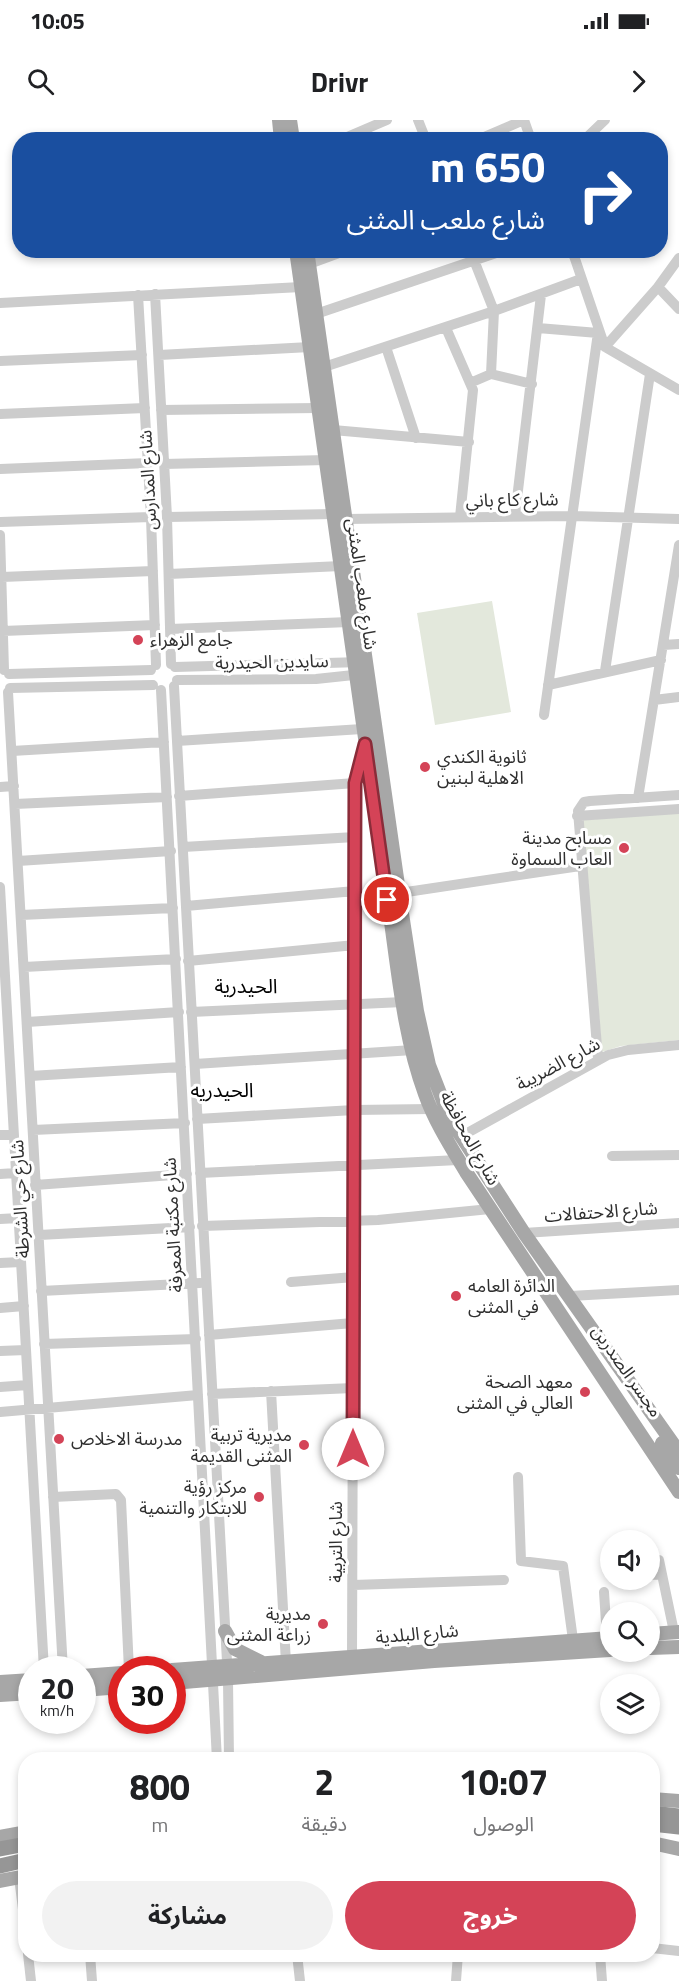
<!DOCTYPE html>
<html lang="ar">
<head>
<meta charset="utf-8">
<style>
	body { margin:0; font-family:"Titillium Web","Noto Sans Arabic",sans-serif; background:#f2f2f2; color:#202124; direction:rtl; height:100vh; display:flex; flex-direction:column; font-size:22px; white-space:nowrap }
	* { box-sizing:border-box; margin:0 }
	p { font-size:20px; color:#757577 }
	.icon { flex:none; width:33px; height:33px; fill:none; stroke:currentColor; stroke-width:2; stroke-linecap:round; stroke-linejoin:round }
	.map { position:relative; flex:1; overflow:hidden; direction:ltr }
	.panel { position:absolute; left:18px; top:1632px; width:642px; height:210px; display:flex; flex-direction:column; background:#fff; border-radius:24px; box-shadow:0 3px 9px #0003; direction:rtl }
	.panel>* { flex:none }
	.top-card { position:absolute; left:12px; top:12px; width:656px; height:126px; border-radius:24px; box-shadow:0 3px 9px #0003; direction:rtl; background:#1a4fa0; color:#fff; overflow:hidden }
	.fabs { position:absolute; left:600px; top:1410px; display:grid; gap:12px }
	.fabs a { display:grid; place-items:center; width:60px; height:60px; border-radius:50%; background:#fff; box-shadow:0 3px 9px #0003; font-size:30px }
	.speed { position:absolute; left:18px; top:1536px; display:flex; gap:12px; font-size:30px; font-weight:700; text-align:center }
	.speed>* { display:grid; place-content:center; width:78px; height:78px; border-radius:50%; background:#fff; box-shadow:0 3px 9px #0003; line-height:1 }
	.speed small { font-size:15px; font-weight:400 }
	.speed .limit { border:9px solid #d22; background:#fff; color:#111 }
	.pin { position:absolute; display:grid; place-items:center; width:51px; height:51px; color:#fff; margin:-26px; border:3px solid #fff; border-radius:50%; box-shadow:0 2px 6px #0007 }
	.me { position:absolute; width:66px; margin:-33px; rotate:0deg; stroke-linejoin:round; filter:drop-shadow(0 0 4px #0008) }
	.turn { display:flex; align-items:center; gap:21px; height:126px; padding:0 24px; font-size:27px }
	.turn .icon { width:78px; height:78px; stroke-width:2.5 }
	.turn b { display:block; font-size:42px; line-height:51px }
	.eta { display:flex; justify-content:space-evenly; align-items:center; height:102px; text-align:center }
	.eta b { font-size:36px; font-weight:700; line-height:42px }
	.button { display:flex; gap:12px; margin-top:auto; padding:12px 24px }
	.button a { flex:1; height:69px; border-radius:36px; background:#d44357; color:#fff; font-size:24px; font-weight:700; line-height:69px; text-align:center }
	.button a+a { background:#f2f2f2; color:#202124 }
	.status { display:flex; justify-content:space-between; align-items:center; height:42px; padding:0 30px; background:#fff; direction:ltr }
	.status svg { height:16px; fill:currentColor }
	header { display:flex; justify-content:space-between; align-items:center; height:78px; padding:0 24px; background:#fff; font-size:27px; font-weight:700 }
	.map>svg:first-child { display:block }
	.green { fill:#e3e8dc }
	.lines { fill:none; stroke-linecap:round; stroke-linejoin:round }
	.minor { stroke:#ccc; stroke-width:10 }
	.major { stroke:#a7a7a7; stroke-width:14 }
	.highway { stroke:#969696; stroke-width:15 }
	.route-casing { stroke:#8a2c39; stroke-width:15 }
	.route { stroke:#d44357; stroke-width:10 }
	.poi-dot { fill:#d44357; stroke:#fff; stroke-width:2 }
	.labels { text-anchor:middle; stroke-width:6; stroke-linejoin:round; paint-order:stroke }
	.street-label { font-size:18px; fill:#2f2f2f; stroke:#fff }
	.poi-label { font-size:18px; fill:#2f2f2f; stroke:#fff; text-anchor:end }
	.neighbourhood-label { font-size:20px; fill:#000; stroke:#fff }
</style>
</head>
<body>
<div class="status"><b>10:05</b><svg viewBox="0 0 49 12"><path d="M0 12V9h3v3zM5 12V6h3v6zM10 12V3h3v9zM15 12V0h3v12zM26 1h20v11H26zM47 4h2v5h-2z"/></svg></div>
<header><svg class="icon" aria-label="forward" viewBox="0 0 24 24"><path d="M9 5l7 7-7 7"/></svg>Drivr<svg class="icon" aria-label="search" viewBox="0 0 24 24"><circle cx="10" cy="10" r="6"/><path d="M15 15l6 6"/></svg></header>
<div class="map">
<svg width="679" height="1861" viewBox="0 0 679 1861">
	<rect width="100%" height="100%" fill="#fff"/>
	<!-- green -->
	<path class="green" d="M492,481l19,111 -76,13 -18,-112z
		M679,693v227l-58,6 -19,6 -19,-232z"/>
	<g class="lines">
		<!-- minor -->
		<path class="minor" d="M418,0l8,20
			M524,0l7,20
			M340,20l47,-20
			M477,20l47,-20
			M584,20l21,-20
			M470,130l24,61 -3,63
			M572,130l33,97 74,43
			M309,144l38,-14
			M658,167l21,22
			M155,174l12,223 4,147
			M138,175l13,222 5,148
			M0,183l301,-16
			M316,194l189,-64
			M446,208l27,62 -13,127
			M538,208l60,5
			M386,227l30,91
			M605,227l53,-60 21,-29
			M159,235l151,-8
			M0,241l142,-6
			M324,247l170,-56 87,-32
			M470,263l21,-9 41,10
			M161,290l157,-2
			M0,294l145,-6
			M333,310l136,12
			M164,344l162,-4
			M0,349l148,-6
			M515,396l26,-221
			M167,397l167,-3
			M346,399l227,-3 106,3
			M0,402l151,-5
			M0,415l4,135
			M169,454l172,-8
			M2,457l151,-6
			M170,509l179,-7
			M3,511l152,-6
			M663,525l16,-1
			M175,547l187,-5
			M605,551l45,-297
			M9,554l142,-4
			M177,560l139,-1 47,-5
			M548,565l113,-25
			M174,566l54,994 1,80
			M10,568l143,-3
			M161,570l56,1070
			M8,572l55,978
			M654,580l25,-3
			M544,595l54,-382
			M177,621l185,-12
			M12,631l152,-9
			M0,667l14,-1
			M179,676l176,-13
			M638,678l41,-253
			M15,684l152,-7
			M577,696l102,-7
			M183,727l172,-10
			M18,741l153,-10
			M0,767l44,783
			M400,773l180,-27
			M186,786l169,-15
			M21,795l152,-7
			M188,841l167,-16
			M24,847l152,-8
			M191,892l212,-10
			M27,902l152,-10
			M598,939l-20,-248 6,-9 6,-1 89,-6
			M195,944l218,-14
			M30,956l151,-9
			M197,999l157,-9 77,-1
			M33,1010l152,-7
			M0,1015h14
			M460,1017l148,-82 20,-5 51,-5
			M612,1036l67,-1
			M200,1053l258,-13
			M0,1054l16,-1
			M35,1065l152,-11
			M0,1099l19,-1
			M202,1106l176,-6 112,-11
			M524,1113l155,-10
			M39,1115l151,-8
			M0,1143l21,-1
			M291,1162l63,-5
			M41,1171l159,-8
			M570,1176l109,-6
			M0,1188l24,-2
			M209,1215l144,-12
			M44,1224l152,-5
			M0,1231l26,-1
			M0,1267l28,-2
			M271,1271l15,272
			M212,1274l141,-6
			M0,1292l198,-17
			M518,1357l3,84 42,5 10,74
			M53,1377l63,-3 5,6 8,170
			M659,1440l15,72
			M650,1455l12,-1
			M353,1465l151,-5
			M604,1472l3,46
			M352,1538l3,-875 10,-39
			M19,1757l7,57
			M652,1828l27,3
			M28,1834l3,27
			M90,1834l2,27
			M297,1834l3,27
			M600,1834l2,27
			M456,1861l2,-27"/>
		<!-- major -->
		<path class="major" d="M279,0l2,20
			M290,0l3,20
			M296,130l95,672c8,58 14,118 34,172 10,28 26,53 41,78l213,320
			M307,130l96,670 14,91 12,54 21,54 74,114 155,219
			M662,1323l17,25
			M225,1511l10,18 26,13
			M650,1514l29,-2
			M650,1528l29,-1
			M172,1550l438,-32
			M82,1556l40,-3
			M0,1562l32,-2
			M172,1563l262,-22 176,-11
			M82,1570l40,-3
			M0,1575l32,-2
			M652,1679l27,2
			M0,1717l26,-5
			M652,1723l27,6
			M0,1761l26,-5"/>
		<!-- highway -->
		<path class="highway" d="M652,1693l27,3
			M652,1704l27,3
			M0,1729l26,-5
			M0,1746l26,-6"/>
	</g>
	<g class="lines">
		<!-- route casing -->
		<g class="route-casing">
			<path id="route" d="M353,1329l2,-666 10,-39 22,156"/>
		</g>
		<!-- route -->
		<use href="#route" class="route"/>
	</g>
	<!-- markers -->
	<g class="poi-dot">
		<circle cx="138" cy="520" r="6"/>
		<circle cx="425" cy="647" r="6"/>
		<circle cx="624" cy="728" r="6"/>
		<circle cx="456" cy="1176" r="6"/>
		<circle cx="585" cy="1272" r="6"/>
		<circle cx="59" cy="1319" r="6"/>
		<circle cx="304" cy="1325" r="6"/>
		<circle cx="259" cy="1377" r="6"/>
		<circle cx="323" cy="1504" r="6"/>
	</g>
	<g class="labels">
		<!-- street labels -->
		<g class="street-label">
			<text transform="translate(148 360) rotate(-93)" y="6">شارع المدارس</text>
			<text transform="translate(512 380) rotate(-1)" y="6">شارع كاع باني</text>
			<text transform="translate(362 464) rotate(82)" y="6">شارع ملعب المثنى</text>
			<text transform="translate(272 542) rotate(-1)" y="6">سايدين الحيدرية</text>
			<text transform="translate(558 944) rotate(-28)" y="6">شارع الضريبة</text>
			<text transform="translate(470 1018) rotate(61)" y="6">شارع المحافظة</text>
			<text transform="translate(20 1079) rotate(-93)" y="6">شارع حي الشرطة</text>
			<text transform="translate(601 1092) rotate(-4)" y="6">شارع الاحتفالات</text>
			<text transform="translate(173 1105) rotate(-93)" y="6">شارع مكتبة المعرفة</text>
			<text transform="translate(627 1251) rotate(55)" y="6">مجسر الصدرين</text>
			<text transform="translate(336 1422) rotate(-90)" y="6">شارع التربية</text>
			<text transform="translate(417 1514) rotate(-5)" y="6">شارع البلدية</text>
		</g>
		<!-- poi labels -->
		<g class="poi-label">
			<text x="150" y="526" text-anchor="start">جامع الزهراء</text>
			<text x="437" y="643" text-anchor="start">ثانوية الكندي<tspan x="437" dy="21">الاهلية لبنين</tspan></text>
			<text x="612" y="724">مسابح مدينة<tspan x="612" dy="21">العاب السماوة</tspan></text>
			<text x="468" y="1172" text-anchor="start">الدائرة العامه<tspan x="468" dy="21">في المثنى</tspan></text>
			<text x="573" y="1268">معهد الصحة<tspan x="573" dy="21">العالي في المثنى</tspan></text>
			<text x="292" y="1321">مديرية تربية<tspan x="292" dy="21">المثنى القديمة</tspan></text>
			<text x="71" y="1325" text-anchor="start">مدرسة الاخلاص</text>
			<text x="247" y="1373">مركز رؤية<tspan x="247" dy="21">للابتكار والتنمية</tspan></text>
			<text x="311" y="1500">مديرية<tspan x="311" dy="21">زراعة المثنى</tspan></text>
		</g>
		<!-- neighbourhood labels -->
		<g class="neighbourhood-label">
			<text x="246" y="873">الحيدرية</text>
			<text x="222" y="977">الحيدريه</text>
		</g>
	</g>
</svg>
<div class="fabs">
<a><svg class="icon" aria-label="sound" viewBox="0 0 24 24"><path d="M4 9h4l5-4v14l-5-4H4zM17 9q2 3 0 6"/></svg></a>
<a><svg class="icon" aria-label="search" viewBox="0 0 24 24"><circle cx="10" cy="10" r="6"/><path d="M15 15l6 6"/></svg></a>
<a><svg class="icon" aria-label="layers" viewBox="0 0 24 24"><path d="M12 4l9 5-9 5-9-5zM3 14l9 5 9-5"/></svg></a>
</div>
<div class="speed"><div>20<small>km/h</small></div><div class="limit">30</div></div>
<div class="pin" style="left:387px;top:780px;background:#d93025"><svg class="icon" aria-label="arrive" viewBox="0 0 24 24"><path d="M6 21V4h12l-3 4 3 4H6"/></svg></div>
<svg class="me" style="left:353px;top:1329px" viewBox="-20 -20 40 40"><circle r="19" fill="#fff"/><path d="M0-13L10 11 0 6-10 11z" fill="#d44357"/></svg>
<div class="top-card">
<div class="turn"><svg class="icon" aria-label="right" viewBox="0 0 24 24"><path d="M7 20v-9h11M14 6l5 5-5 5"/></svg><div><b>650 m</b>شارع ملعب المثنى</div></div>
</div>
<section class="panel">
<div class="eta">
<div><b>10:07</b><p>الوصول</p></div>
<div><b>2</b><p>دقيقة</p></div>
<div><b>800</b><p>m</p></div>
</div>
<div class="button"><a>خروج</a><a>مشاركة</a></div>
</section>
</div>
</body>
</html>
